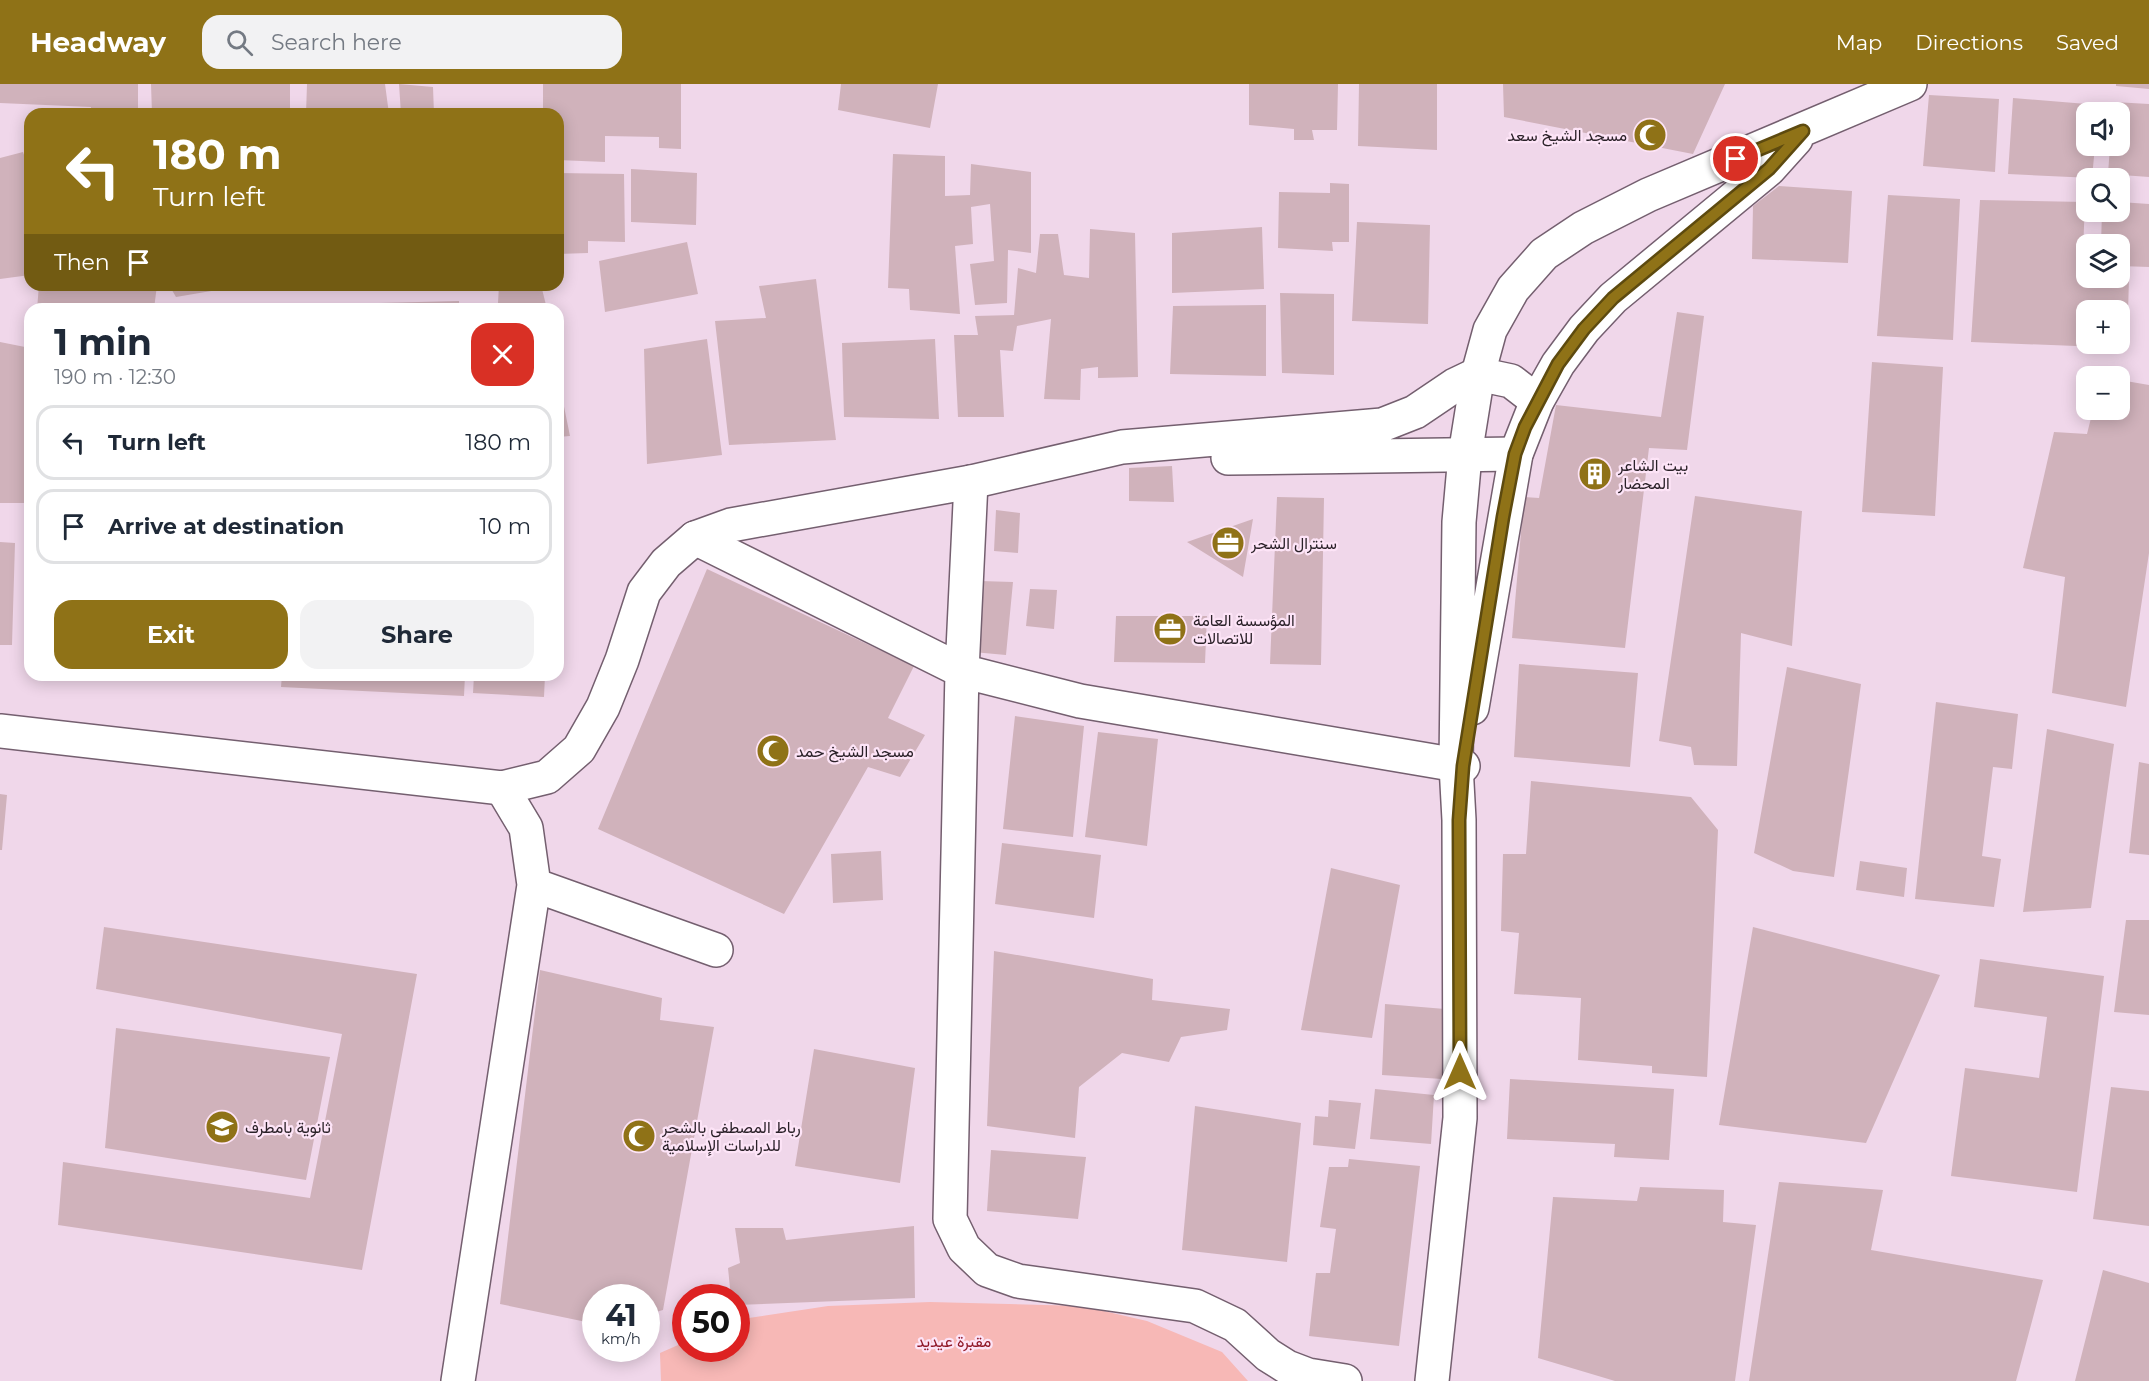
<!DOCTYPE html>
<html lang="en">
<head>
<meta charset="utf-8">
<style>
	body { margin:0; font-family:Montserrat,Vazirmatn,sans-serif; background:#f2f2f3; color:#1f2937; height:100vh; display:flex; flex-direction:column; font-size:22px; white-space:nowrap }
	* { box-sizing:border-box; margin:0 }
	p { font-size:20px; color:#747a83 }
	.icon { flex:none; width:33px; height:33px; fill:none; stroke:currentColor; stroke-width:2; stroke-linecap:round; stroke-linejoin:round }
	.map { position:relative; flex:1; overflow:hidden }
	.side { position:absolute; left:24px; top:219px; width:540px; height:378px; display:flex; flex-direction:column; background:#fff; border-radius:18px; box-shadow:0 3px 15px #0003 }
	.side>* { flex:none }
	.hud { position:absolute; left:24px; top:24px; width:540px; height:183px; border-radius:18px; box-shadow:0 3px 15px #0003; background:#8f7217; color:#fff; overflow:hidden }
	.buttons { position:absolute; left:2076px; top:18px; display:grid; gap:12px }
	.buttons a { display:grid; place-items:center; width:54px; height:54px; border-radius:12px; background:#fff; box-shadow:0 3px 15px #0003; font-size:30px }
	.speed { position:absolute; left:582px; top:1200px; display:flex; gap:12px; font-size:30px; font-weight:700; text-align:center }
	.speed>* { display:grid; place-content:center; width:78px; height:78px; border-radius:50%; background:#fff; box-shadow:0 3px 15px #0003; line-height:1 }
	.speed small { font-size:15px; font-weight:400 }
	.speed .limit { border:9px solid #d22; background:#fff; color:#111 }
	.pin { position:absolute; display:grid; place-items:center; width:51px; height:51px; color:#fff; margin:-26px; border:3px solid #fff; border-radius:50%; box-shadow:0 2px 6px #0007 }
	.me { position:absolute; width:66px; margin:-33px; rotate:0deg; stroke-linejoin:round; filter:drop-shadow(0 0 4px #0008) }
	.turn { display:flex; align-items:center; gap:21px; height:126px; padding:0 30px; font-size:27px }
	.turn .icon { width:78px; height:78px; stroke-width:2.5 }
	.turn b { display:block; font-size:42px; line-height:51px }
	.then { display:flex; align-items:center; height:57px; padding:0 30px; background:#0003; gap:12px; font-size:22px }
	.round { display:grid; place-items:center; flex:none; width:63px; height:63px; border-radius:18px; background:#f2f2f3 }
	.overview { display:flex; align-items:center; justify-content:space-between; height:102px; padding:0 30px }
	h1 { font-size:36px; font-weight:700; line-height:45px }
	.button { display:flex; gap:12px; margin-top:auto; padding:12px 30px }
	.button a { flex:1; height:69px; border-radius:18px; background:#8f7217; color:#fff; font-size:24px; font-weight:700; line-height:69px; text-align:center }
	.button a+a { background:#f2f2f3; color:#1f2937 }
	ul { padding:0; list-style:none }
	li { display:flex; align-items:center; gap:18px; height:75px; margin:0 12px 9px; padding:0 18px; border:3px solid #e0e1e3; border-radius:18px }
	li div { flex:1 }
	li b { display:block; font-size:22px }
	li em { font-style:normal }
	header { display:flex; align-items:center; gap:36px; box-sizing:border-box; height:84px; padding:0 30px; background:#8f7217; color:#fff }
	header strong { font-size:28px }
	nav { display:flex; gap:33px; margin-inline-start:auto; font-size:21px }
	.search { width:420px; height:54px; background:#f2f2f3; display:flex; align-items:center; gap:15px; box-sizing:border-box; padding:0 21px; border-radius:18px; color:#747a83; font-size:22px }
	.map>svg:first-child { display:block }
	.green { fill:#f7b8b6 }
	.building { fill:#d0b2bb; fill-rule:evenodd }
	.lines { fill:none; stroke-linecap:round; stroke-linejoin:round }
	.minor-casing { stroke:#745f6f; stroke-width:36 }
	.tertiary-casing { stroke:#745f6f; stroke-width:36 }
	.secondary-casing { stroke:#745f6f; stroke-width:36 }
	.minor { stroke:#fff; stroke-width:33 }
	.tertiary { stroke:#fff; stroke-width:33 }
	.secondary { stroke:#fff; stroke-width:33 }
	.route-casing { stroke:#5d4a0f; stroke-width:15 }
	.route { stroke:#8f7217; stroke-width:10 }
	.labels { text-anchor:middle; stroke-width:4.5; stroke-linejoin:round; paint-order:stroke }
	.poi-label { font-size:16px; fill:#2a2128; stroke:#fde4f7; text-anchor:start }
	.park-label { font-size:16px; fill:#901828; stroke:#fde4f7 }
</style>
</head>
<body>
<header>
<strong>Headway</strong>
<div class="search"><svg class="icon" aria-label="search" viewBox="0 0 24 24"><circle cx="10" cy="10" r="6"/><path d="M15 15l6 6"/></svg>Search here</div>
<nav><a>Map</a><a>Directions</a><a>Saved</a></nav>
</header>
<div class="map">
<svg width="2149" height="1297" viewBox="0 0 2149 1297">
	<rect width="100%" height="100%" fill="#f0d7ea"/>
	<!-- green -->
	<path class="green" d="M930,1218l152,4 65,15 75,31 26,29h-587l-1,-28 25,-11 1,6h50l1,-27 5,-2 86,-13z"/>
	<!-- building -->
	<path class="building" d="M0,0h138v30h-47v-7l-91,-4z
		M151,0h139v30h-138z
		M307,0h78l4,30h-83z
		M399,0l34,3 1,27h-33z
		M543,0h138v65l-22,-1v-11l-54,-1v26l-47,-2v-46h-15z
		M841,0h97l-8,44 -92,-18z
		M1249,0h89l-1,46h-25l2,10h-20v-11l-45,-4z
		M1359,0h78v66l-79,-4z
		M1503,0h222l-32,70 -189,-37z
		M2116,0h33v5l-33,-3z
		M1929,11l70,4 -4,73 -72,-6z
		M2013,14l86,7 -1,7h-12v34h9l-3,32 -84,-4z
		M2114,18l35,2v73l-41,-3 2,-28h10v-34h-7z
		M23,68l7,20v103l-30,4v-121z
		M893,70l52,2v40l25,-1 1,-31 60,8v81l-23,-3 -1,53 -32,2 -5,-41 24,-3 -4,-57 -19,3 2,37 -18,2 5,68 -50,-4 -1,-21 -21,-1z
		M631,85l66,4 -1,52 -65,-3z
		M558,89l66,1 1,68 -37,-1v12l-30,1z
		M1330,99l19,1v58h-17l1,9 -55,-3 1,-56 51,1z
		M1779,102l73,5 -4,72 -96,-4 1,-53z
		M1888,111l72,4 -7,141 -76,-4z
		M1980,116l105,2 -3,74 47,2 -2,70 -156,-6zM2086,226h34v34h-34z
		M2120,118l29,2v63l-29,-1v-22h-19l1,-32h18z
		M1357,138l73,3 -2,99 -76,-3z
		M1262,143l2,62 -92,4v-60z
		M1090,145l45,4 3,144 -40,1v-11l-17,2 -1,31 -36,-1 7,-80 -34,7 -4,25 -13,-1 4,67h-46l-4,-82h24l-3,-19 39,-1 4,-47 18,5 4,-39h18l6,41 25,3z
		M687,158l11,52 -93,18 -6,-51z
		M816,195l20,161 -107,5 -14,-124 51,-3 -7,-32z
		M39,201h118l-3,24h-117z
		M169,201h52l2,4 -47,8z
		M462,201h25v5l-25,-2z
		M499,201h42l6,24h-76v-6h27z
		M1280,209l54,1v81l-52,-2z
		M459,217v8h-123l2,-5z
		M1266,221v71l-96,-2 3,-68z
		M1677,228l27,4 -17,134 -38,-2 -24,200 -113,-10 12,-141 15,1 17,-93 105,12z
		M707,255l15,116 -75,9 -3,-115z
		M935,255l4,80 -95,-2 -2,-74z
		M0,258l30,6v155h-30z
		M1872,278l71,5 -8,149 -73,-4z
		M558,293l12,59 -12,1z
		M2120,296l29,5v168l-23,154 -74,-14 13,-116 -42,-9 31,-136 33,2 6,-24h27z
		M1172,382l2,36 -45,-1v-33z
		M1695,412l107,15 -10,135 -51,-13 -4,133 -43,-1 -3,-18 -32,-6z
		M1277,413l47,1 -3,167 -51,-1z
		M996,426l24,3 -2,40 -24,-2z
		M1253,435l-10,58 -56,-35z
		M0,458l15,1 -3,102h-12z
		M707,485l207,97 -26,52 37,17 -25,42 -32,-10 -84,147 -186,-85z
		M980,497l33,1 -7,73 -33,-3z
		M1030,505l27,1 -3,39 -28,-3z
		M1116,532h91l-2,47 -91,-1z
		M1519,580l119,9 -8,94 -116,-10z
		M1787,583l74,17 -27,193 -41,-6 -39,-18z
		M282,591h183l-1,21 -183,-9z
		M474,591h71l-1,22 -71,-4z
		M1936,618l82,12 -6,55 -19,-2 -11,89 19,3 -7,48 -79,-8z
		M1015,632l69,10 -11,111 -70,-8z
		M2047,645l67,15 -23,164 -68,4z
		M1098,648l60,7 -11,107 -62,-9z
		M2139,678l10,2v91l-20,-2z
		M1531,697l160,16 27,33 -11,247 -55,-4v-7l-74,-6 3,-62 -67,-4 5,-61 -18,-2 2,-77h23z
		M0,710l7,1 -5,55h-2z
		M1002,759l99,12 -7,63 -99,-14z
		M881,767l2,49 -50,3 -2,-49z
		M1860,777l47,7 -3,29 -48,-7z
		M1331,784l69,17 -28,153 -71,-8z
		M2126,836h23v95l-35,-3z
		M104,843l313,47 -55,296 -304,-45 5,-63 247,36 32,-164 -246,-45z
		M1753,843l187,48 -74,168 -147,-18z
		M994,867l159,28 -1,21 78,9 -3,21 -46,7 -12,25 -47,-9 -43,34 -4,51 -88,-12z
		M1980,875l124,17 -27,216 -126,-16 14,-108 74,10 8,-61 -73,-10z
		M540,886l122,28 -2,22 54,7 -51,283 -17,5v-17h-50v26l-96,-20z
		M1385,920l60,5 -3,70 -60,-4z
		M116,944l214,29 -24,123 -201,-32z
		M814,965l101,19 -15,115 -105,-17z
		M1510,995l164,10 -5,71 -55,-3 1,-13 -108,-5z
		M2111,1003l38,4v135l-56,-7z
		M1375,1005l59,6 -3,49 -61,-5z
		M1329,1016l32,3 -6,46 -42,-4 2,-29 13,1z
		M1195,1022l106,17 -14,139 -105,-12z
		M991,1066l95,7 -8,62 -91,-8z
		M1349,1075l71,7 -21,180 -90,-10 7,-63h14l6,-44 -16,-2 9,-60h19z
		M1779,1098l104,8 -12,60 172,30 -27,101h-267z
		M1640,1103l84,3 -1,32 33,3 -21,156h-120l-77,-23 15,-161 84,4z
		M914,1142l1,72 -179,7v-7h-5l-3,-30 12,-5 -5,-35h48l3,12z
		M2103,1186l46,13v98h-74z"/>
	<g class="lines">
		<!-- minor casing -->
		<g class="minor-casing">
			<path id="minor" d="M971,398l-9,189 -12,548 14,29 23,22 31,11 177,25 40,19 33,30 19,12 21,8 37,6
				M695,454l267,133 118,30 383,65
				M534,801l182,65
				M458,1297l76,-496 -8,-57 -24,-40"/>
		</g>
		<!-- tertiary casing -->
		<g class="tertiary-casing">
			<path id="tertiary" d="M1228,374l288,-4
				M0,647l502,57 45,-11 32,-28 24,-42 19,-47 22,-68 22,-29 29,-25 36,-13 240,-43 151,-35 260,-22 33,-13 40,-27 23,-11 33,7 26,20"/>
		</g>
		<!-- secondary casing -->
		<g class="secondary-casing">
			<path id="secondary" d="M1472,624l44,-254 21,-53 21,-37 26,-35 29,-31 156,-129 27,-30
				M1432,1297l28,-263 -1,-298 -3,-55 3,-243 6,-67 13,-81 12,-44 23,-41 31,-35 39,-26 65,-33 262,-111"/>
		</g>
		<!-- minor -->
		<use href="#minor" class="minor"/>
		<!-- tertiary -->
		<use href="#tertiary" class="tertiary"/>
		<!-- secondary -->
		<use href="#secondary" class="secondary"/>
	</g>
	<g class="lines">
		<!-- route casing -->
		<g class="route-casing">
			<path id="route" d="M1460,988l-1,-252 4,-54 40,-249 12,-63 10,-27 33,-63 26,-35 29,-31 156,-129 34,-38 -67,28"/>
		</g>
		<!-- route -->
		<use href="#route" class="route"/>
	</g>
	<!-- icons -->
	<defs>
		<g id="mosque-disc" transform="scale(1.725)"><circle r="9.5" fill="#8f7217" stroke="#fde4f7"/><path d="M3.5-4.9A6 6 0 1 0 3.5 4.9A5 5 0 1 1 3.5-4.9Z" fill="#fff"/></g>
		<g id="building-disc" transform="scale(1.725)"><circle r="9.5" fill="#8f7217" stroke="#fde4f7"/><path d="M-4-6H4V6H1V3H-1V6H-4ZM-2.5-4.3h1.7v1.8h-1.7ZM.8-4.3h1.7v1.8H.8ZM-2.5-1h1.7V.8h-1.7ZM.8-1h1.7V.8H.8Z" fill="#fff"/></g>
		<g id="office-disc" transform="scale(1.725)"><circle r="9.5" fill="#8f7217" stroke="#fde4f7"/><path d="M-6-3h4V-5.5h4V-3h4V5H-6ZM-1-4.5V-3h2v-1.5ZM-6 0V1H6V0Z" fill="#fff"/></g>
		<g id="school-disc" transform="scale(1.725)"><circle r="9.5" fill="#8f7217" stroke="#fde4f7"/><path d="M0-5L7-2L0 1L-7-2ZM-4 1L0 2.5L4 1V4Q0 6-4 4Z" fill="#fff"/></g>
	</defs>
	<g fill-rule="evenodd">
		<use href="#mosque-disc" x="1650" y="51"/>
		<use href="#building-disc" x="1595" y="390"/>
		<use href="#office-disc" x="1228" y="459"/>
		<use href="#office-disc" x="1170" y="545"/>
		<use href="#mosque-disc" x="773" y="667"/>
		<use href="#school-disc" x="222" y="1043"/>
		<use href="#mosque-disc" x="639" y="1052"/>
	</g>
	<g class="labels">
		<!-- poi labels -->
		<g class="poi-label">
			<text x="1627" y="57" text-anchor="end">مسجد الشيخ سعد</text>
			<text x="1618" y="387">بيت الشاعر<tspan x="1618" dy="18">المحضار</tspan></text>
			<text x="1251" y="465">سنترال الشحر</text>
			<text x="1193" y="542">المؤسسة العامة<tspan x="1193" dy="18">للاتصالات</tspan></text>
			<text x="796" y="673">مسجد الشيخ حمد</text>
			<text x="245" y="1049">ثانوية بامطرف</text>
			<text x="662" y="1049">رباط المصطفى بالشحر<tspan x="662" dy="18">للدراسات الإسلامية</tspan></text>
		</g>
		<!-- park labels -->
		<g class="park-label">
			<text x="954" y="1263">مقبرة عيديد</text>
		</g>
	</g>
</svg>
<div class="buttons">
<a><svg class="icon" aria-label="sound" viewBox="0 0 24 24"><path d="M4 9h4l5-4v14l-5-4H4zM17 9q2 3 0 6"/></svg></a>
<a><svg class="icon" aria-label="search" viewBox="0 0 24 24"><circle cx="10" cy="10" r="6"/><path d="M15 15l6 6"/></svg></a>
<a><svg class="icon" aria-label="layers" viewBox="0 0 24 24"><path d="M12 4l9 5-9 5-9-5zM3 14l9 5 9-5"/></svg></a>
<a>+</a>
<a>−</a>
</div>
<div class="speed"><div>41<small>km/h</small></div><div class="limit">50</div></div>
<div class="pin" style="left:1736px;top:75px;background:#d93025"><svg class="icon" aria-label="arrive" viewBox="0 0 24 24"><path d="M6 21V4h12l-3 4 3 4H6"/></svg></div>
<svg class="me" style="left:1460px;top:988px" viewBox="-20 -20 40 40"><path d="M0-17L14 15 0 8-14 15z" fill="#8f7217" stroke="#fff" stroke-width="4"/></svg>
<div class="hud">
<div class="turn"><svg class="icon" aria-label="left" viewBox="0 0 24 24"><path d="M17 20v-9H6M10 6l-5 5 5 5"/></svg><div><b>180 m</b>Turn left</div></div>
<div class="then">Then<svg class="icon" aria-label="arrive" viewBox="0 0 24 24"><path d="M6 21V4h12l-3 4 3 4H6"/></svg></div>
</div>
<section class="side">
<div class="overview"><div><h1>1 min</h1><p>190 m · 12:30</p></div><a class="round" style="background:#d93025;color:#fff"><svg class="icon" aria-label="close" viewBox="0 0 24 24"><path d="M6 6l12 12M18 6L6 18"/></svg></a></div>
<ul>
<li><svg class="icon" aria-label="left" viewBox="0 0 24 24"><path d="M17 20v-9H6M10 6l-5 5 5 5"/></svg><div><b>Turn left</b></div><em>180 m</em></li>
<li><svg class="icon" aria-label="arrive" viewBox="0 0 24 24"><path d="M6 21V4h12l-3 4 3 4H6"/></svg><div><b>Arrive at destination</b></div><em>10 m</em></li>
</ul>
<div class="button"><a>Exit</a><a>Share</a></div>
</section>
</div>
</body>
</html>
